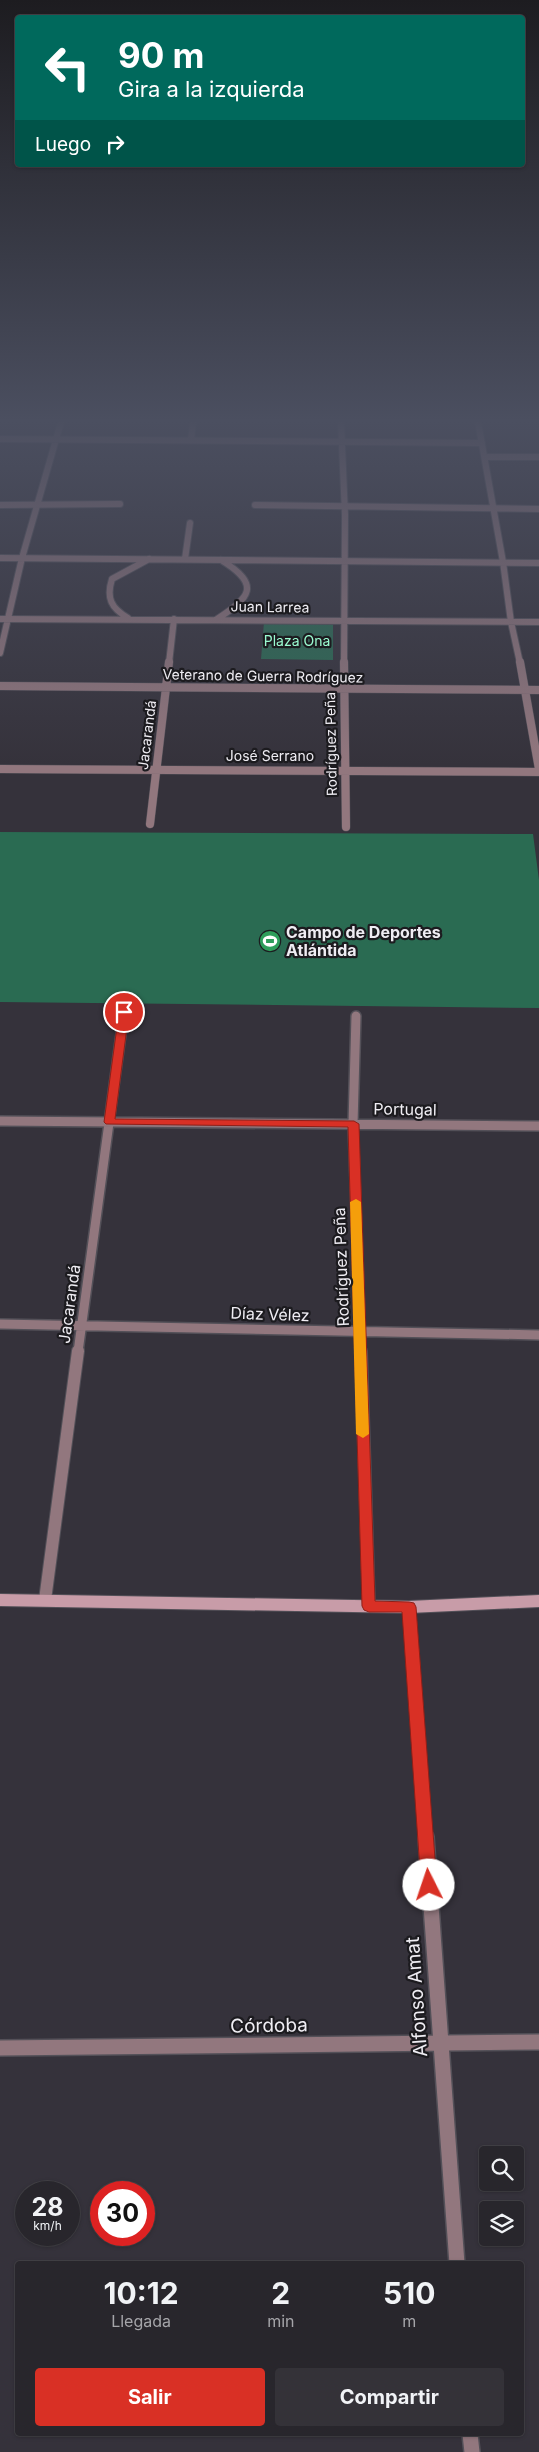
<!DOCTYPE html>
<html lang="es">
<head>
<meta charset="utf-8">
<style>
	body { margin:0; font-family:Inter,sans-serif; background:#343238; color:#f1f3f6; height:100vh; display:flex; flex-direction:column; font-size:19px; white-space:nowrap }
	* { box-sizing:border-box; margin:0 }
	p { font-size:16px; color:#a5a5a9 }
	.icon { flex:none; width:28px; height:28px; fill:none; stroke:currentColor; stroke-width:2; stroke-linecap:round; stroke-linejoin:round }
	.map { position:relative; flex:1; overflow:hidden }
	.details { position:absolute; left:15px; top:2261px; width:509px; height:175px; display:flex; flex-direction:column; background:#28262c; border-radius:5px; box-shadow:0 1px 4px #0004,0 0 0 1px #444348 }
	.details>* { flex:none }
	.guide { position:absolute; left:15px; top:15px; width:510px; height:152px; border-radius:5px; box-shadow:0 1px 4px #0004,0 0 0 1px #444348; background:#00695c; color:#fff; overflow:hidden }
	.controls { position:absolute; left:479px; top:2146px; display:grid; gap:10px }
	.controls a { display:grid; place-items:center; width:45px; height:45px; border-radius:5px; background:#28262c; box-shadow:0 1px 4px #0004,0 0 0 1px #444348; font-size:25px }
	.speed { position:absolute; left:15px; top:2181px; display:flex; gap:10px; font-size:25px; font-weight:700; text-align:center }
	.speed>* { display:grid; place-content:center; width:65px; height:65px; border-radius:50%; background:#28262c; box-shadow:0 1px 4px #0004,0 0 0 1px #444348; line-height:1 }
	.speed small { font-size:12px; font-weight:400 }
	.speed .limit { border:8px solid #d22; background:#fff; color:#111 }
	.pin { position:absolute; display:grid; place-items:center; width:42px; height:42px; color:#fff; margin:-21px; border:2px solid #fff; border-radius:50%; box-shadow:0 1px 5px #0007 }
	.me { position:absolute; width:55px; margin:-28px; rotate:356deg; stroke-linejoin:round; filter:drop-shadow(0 0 4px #0008) }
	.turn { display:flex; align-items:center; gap:18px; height:105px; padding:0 20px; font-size:22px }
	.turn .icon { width:65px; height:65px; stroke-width:2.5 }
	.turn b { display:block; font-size:35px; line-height:42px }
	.then { display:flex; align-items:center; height:48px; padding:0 20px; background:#0003; gap:10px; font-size:19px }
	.eta { display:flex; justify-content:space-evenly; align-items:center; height:85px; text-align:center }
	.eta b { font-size:30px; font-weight:700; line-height:35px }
	.button { display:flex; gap:10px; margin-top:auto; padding:10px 20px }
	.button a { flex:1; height:58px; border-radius:5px; background:#d93025; color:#fff; font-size:20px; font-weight:700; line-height:58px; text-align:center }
	.button a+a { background:#343238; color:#f1f3f6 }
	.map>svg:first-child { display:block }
	.green { fill:#2a6b52 }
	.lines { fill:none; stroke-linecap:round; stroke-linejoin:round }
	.minor-far4-casing { stroke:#535058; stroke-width:8 }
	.minor-far3-casing { stroke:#535058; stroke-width:9 }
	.minor-far2-casing { stroke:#535058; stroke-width:12 }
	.minor-far1-casing { stroke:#535058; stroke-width:14 }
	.minor-casing { stroke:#535058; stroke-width:18 }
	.secondary-casing { stroke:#535058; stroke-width:14 }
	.minor-far4 { stroke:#92777e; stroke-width:6 }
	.minor-far3 { stroke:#92777e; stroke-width:8 }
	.minor-far2 { stroke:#92777e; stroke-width:9 }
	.minor-far1 { stroke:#92777e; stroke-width:12 }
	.minor { stroke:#92777e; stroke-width:15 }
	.secondary { stroke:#c89ca8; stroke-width:12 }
	.route { fill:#d93025; stroke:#8d1f18 }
	.slow { fill:#f59e0b }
	.labels { text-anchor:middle; stroke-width:4.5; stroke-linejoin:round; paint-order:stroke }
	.far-street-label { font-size:14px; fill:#efedf3; stroke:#1c1b1f }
	.far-park-label { font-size:14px; fill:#9afad0; stroke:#1c1b1f }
	.poi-label { font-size:16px; font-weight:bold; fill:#efedf3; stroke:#1c1b1f; text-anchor:start }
	.street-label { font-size:16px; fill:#efedf3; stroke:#1c1b1f }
	.near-street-label { font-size:19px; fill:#efedf3; stroke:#1c1b1f }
</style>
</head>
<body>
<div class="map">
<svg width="539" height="2452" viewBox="0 0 539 2452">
	<rect width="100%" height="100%" fill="#35323b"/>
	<!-- green -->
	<path class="green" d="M264,622l69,1v37l-72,-1z
		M0,832l533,2 6,46v128l-539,-6z"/>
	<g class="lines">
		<!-- minor-far4 casing -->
		<g class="minor-far4-casing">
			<path id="minor-far4" d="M341,422l4,93 -1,148
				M478,422l25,140 8,60 9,41
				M0,439l482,4
				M191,440l2,-18
				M485,457h54
				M0,505l120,-1
				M255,505l284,4
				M0,558l539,5
				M185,559l5,-36
				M128,618c-17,-10 -22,-20 -16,-39l37,-20
				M0,619l539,3
				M217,619c33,-21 45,-34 4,-59
				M0,653l22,-95 39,-136
				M169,663l5,-44"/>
		</g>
		<!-- minor-far3 casing -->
		<g class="minor-far3-casing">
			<path id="minor-far3" d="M344,662l2,165
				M520,662l19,107
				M0,686l539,4
				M0,769l539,3
				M150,824l19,-162"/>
		</g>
		<!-- minor-far2 casing -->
		<g class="minor-far2-casing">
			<path id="minor-far2" d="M356,1016l-3,108 8,228
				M0,1121l539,5
				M0,1324l539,11
				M78,1352l46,-340"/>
		</g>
		<!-- minor-far1 casing -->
		<g class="minor-far1-casing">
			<path id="minor-far1" d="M361,1351l8,255
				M45,1600l33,-249
				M409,1607l17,231"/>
		</g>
		<!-- minor casing -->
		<g class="minor-casing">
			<path id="minor" d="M426,1837l31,427
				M0,2048l539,-6
				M470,2434l2,18"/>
		</g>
		<!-- secondary casing -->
		<g class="secondary-casing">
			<path id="secondary" d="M0,1600l409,7 130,-6"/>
		</g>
		<!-- minor-far4 -->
		<use href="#minor-far4" class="minor-far4"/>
		<!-- minor-far3 -->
		<use href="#minor-far3" class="minor-far3"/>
		<!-- minor-far2 -->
		<use href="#minor-far2" class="minor-far2"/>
		<!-- minor-far1 -->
		<use href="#minor-far1" class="minor-far1"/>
		<!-- minor -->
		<use href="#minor" class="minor"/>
		<!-- secondary -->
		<use href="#secondary" class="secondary"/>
	</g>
	<!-- sky -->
	<linearGradient id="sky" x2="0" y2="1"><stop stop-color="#1d1c20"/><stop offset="0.55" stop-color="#4b4f60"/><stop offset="1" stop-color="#4b4f60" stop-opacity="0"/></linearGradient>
	<rect width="539" height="765" fill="url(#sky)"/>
	<!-- route -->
	<path class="route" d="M124,1009l5,3 -14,107 239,2 5,3 16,477 34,1 5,1 2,4 21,278 -2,5 -6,2 -6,-2 -2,-5 -19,-273h-33l-5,-2 -2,-4 -14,-479 -242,-3 -2,-2 15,-110z"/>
	<!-- slow -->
	<path class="slow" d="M356,1199l5,3 8,232 -6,4 -7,-4 -6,-232z"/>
	<!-- icons -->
	<defs>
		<g id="stadium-disc" transform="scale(1.125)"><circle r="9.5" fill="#2e9e5b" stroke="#1c1b1f"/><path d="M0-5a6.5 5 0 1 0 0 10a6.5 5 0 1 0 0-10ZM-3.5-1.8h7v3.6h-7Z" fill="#fff"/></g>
	</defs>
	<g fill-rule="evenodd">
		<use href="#stadium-disc" x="270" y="941"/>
	</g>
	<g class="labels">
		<!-- far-street labels -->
		<g class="far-street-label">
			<text transform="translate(270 607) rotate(1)" y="5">Juan Larrea</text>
			<text transform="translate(263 676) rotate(1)" y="5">Veterano de Guerra Rodríguez</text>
			<text transform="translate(147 735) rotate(-83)" y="5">Jacarandá</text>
			<text transform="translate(331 744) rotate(-91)" y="5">Rodríguez Peña</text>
			<text x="270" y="761">José Serrano</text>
		</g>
		<!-- far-park labels -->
		<g class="far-park-label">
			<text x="297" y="646">Plaza Ona</text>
		</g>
		<!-- poi labels -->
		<g class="poi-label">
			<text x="286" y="938">Campo de Deportes<tspan x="286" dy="18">Atlántida</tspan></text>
		</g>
		<!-- street labels -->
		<g class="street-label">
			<text transform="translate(405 1109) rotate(1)" y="6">Portugal</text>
			<text transform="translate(341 1267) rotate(-92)" y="6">Rodríguez Peña</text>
			<text transform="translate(69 1304) rotate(-82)" y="6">Jacarandá</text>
			<text transform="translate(270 1314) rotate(2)" y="6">Díaz Vélez</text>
		</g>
		<!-- near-street labels -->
		<g class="near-street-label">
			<text transform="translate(416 1997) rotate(-94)" y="7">Alfonso Amat</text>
			<text transform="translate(269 2025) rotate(-1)" y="7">Córdoba</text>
		</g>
	</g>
</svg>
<div class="controls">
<a><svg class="icon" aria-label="search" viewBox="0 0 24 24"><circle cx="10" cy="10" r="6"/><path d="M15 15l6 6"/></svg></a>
<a><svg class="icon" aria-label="layers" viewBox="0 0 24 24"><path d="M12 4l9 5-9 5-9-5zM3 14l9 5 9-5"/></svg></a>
</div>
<div class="speed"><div>28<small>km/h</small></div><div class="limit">30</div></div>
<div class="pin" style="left:124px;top:1012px;background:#d93025"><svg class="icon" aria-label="arrive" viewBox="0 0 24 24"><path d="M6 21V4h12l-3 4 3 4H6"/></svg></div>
<svg class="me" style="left:429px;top:1885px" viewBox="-20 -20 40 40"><circle r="19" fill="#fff"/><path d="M0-13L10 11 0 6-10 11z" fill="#d93025"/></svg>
<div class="guide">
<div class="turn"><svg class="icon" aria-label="left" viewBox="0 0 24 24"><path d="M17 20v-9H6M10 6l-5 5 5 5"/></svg><div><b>90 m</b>Gira a la izquierda</div></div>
<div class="then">Luego<svg class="icon" aria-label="right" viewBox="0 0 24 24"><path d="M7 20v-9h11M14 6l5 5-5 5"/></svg></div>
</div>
<section class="details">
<div class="eta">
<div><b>10:12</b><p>Llegada</p></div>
<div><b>2</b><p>min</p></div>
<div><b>510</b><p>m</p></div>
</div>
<div class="button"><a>Salir</a><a>Compartir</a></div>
</section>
</div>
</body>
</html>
